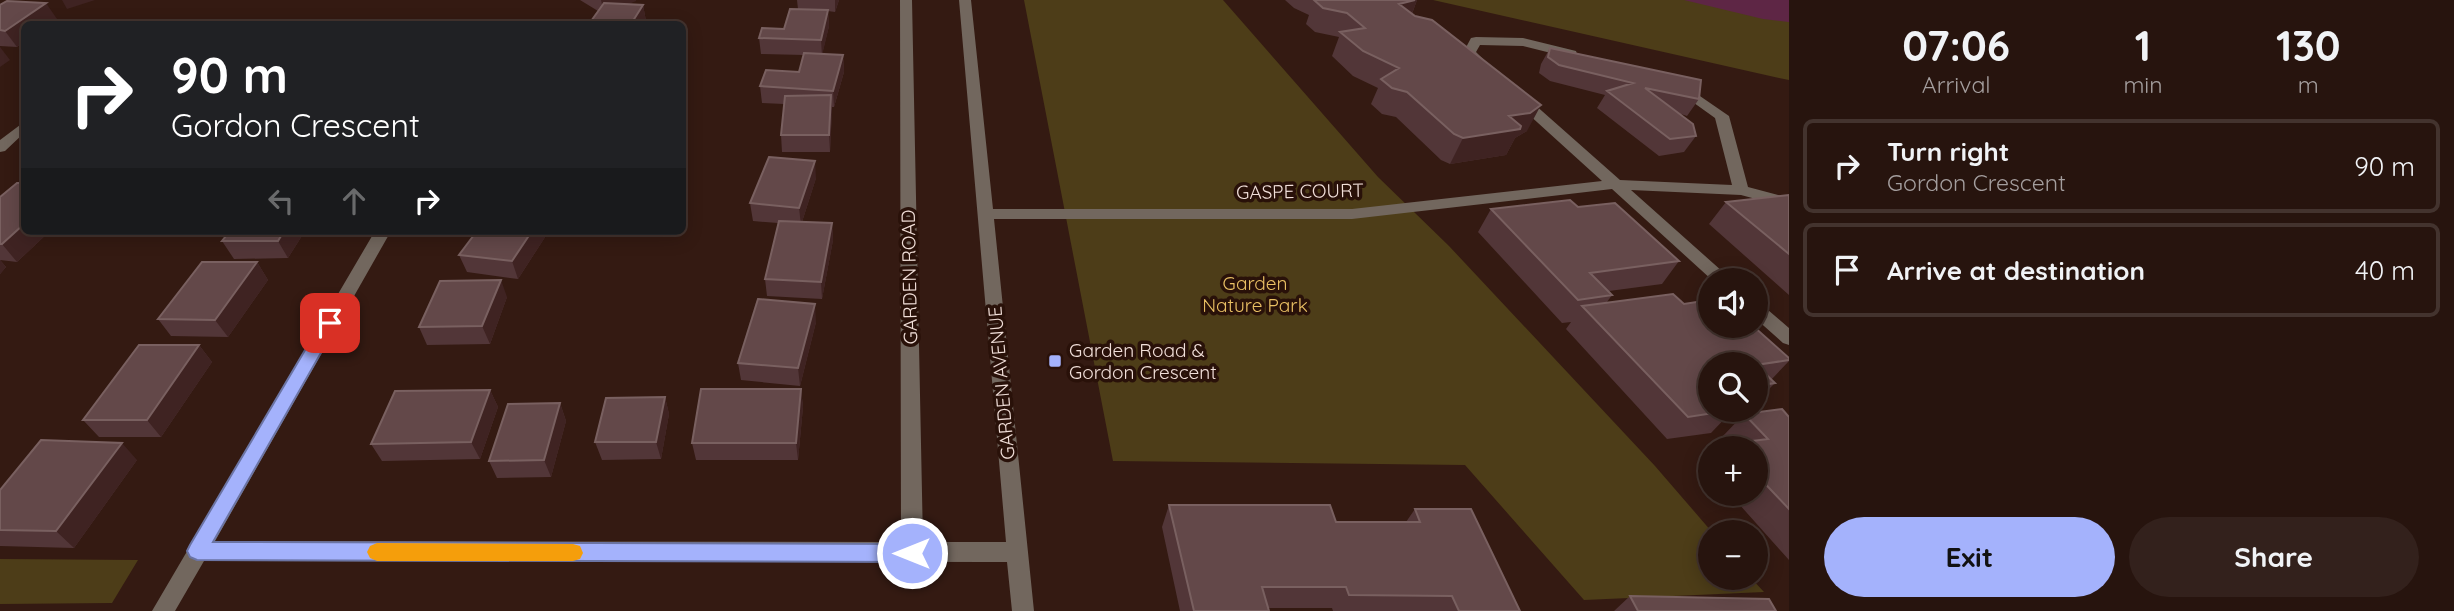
<!DOCTYPE html>
<html lang="en">
<head>
<meta charset="utf-8">
<style>
	body { margin:0; font-family:Quicksand,sans-serif; background:#33211c; color:#f1f3f6; height:100vh; display:flex; flex-direction:column; font-size:26px; white-space:nowrap }
	* { box-sizing:border-box; margin:0 }
	p { font-size:23px; color:#a49e9e }
	.icon { flex:none; width:38px; height:38px; fill:none; stroke:currentColor; stroke-width:2; stroke-linecap:round; stroke-linejoin:round }
	.map { position:relative; flex:1; overflow:hidden }
	.panel { display:flex; flex-direction:column; background:#27140e; width:665px }
	.panel>* { flex:none }
	.hud { position:absolute; left:21px; top:21px; width:665px; height:214px; border-radius:10px; box-shadow:0 4px 18px #0003,0 0 0 2px #43332e; background:#202124; color:#fff; overflow:hidden }
	.buttons { position:absolute; left:1698px; top:268px; display:grid; gap:14px }
	.buttons a { display:grid; place-items:center; width:70px; height:70px; border-radius:50%; background:#27140e; box-shadow:0 4px 18px #0003,0 0 0 2px #43332e; font-size:35px }
	.pin { position:absolute; display:grid; place-items:center; width:60px; height:60px; color:#fff; margin:-30px; border-radius:14px; box-shadow:0 4px 10px #0006 }
	.me { position:absolute; width:77px; margin:-38px; rotate:270deg; stroke-linejoin:round; filter:drop-shadow(0 0 5px #0008) }
	.turn { display:flex; align-items:center; gap:24px; height:147px; padding:0 35px; font-size:32px }
	.turn .icon { width:91px; height:91px; stroke-width:2.5 }
	.turn b { display:block; font-size:49px; line-height:60px }
	.lanes { display:flex; align-items:center; height:66px; padding:0 35px; background:#0003; justify-content:center; gap:35px; direction:ltr }
	.lanes .off { opacity:.35 }
	.eta { display:flex; justify-content:space-evenly; align-items:center; height:119px; text-align:center }
	.eta b { font-size:42px; font-weight:700; line-height:49px }
	.button { display:flex; gap:14px; margin-top:auto; padding:14px 35px }
	.button a { flex:1; height:80px; border-radius:42px; background:#a4b2fc; color:#111; font-size:28px; font-weight:700; line-height:80px; text-align:center }
	.button a+a { background:#33211c; color:#f1f3f6 }
	ul { padding:0; list-style:none }
	li { display:flex; align-items:center; gap:21px; height:94px; margin:0 14px 10px; padding:0 21px; border:4px solid #43332e; border-radius:10px }
	li div { flex:1 }
	li b { display:block; font-size:26px }
	li em { font-style:normal }
	main { display:flex; flex:1; min-height:0 }
	.map>svg:first-child { display:block }
	.green { fill:#4d3d18 }
	.water { fill:#5e2645 }
	.lines { fill:none; stroke-linecap:round; stroke-linejoin:round }
	.minor { fill:#72675e; fill-rule:evenodd }
	.wall { fill:#523638 }
	.shaded-wall { fill:#3f2322 }
	.building { fill:#634849; stroke:#796060; stroke-width:2 }
	.route { fill:#a4b2fc; stroke:#6b74a4; stroke-width:2 }
	.slow { fill:#f59e0b }
	.poi-dot { fill:#a4b2fc; stroke:#291109; stroke-width:2.5 }
	.labels { text-anchor:middle; stroke-width:7; stroke-linejoin:round; paint-order:stroke }
	.street-label { font-size:19px; fill:#f1dfd9; stroke:#291109 }
	.park-label { font-size:19px; fill:#eac064; stroke:#291109 }
	.poi-label { font-size:19px; fill:#f1dfd9; stroke:#291109; text-anchor:start }
</style>
</head>
<body>
<main>
<div class="map">
<svg width="1789" height="611" viewBox="0 0 1789 611">
	<rect width="100%" height="100%" fill="#341a12"/>
	<!-- green -->
	<path class="green" d="M1024,0h199l155,177 71,69 206,220 57,66h-2v46h41l13,14 -180,8 -119,-135 -352,-4z
		M1433,0h356v80l-10,-2z
		M0,559l138,1 -26,43 -112,1z"/>
	<!-- water -->
	<path class="water" d="M1684,0h105v22l-26,-3z"/>
	<g class="lines">
		<!-- minor -->
		<path class="minor" d="M900,0h12l11,542h83l-47,-542h12l22,209h359l250,-28 -87,-79 -2,-3 7,-4 5,1 95,84 112,5 -17,-67 -39,-28 -2,-3 7,-4 48,33 19,71 41,11v10l-48,-13 -110,-5 101,90h-20l-100,-91 -260,30h-358l40,392h-22l-5,-49 -803,-1 -29,50h-23l223,-380h16l-176,310 686,1z
			M1476,37l47,1 53,13 1,3 -6,4 -48,-12 -43,-1 -4,7 14,14 -7,4 -20,-17 8,-15z
			M24,122v11l-19,18 -5,1v-12z
			M1755,302l6,2 28,24v17l-6,-2 -28,-25z"/>
	</g>
	<!-- wall -->
	<path class="wall" d="M580,0h56l-8,4 15,1 3,16 -2,3h-55l9,-13z
		M797,0h42l-4,12 -7,-1 1,15 -7,28 21,1 1,17 -10,35h-2l-2,45h-48l-1,-17 3,-31 -22,-1 -2,-17 39,-14 5,-17 -43,-1 -2,-16 25,-9 14,-20z
		M1285,0h132l-5,14 115,117 -12,7 -9,17 -56,9 -9,-4 -45,-43 -14,-3 -11,-10 7,-16 -25,-12 -21,-20 7,-19 -24,-5 -9,-8 3,-9 -15,-7z
		M0,5l57,14 -33,5v17l-7,6 -17,-1z
		M1550,48l149,51 -12,17 -6,-2 15,22 -12,16 -25,4 -62,-48 8,-13 -55,-14 -11,-8 2,-9z
		M816,178l-14,44 30,1 1,17 -11,59 -55,-3 -2,-17 13,-56 -25,-2 -3,-18z
		M1789,195v100l-80,-71 17,-22z
		M0,197l24,34h26l-33,31 -17,-2 6,7 -6,7z
		M1578,207l101,54 -17,23 -53,7 3,4 -5,7 77,2 105,54v3l-18,19 4,3 -20,20v-39h-45v46h23l-22,23 -44,6 -101,-110 5,-7 -9,1 -84,-91 13,-23z
		M230,231h75l-17,27 -54,1 -12,-18z
		M477,231h72l-31,48 -51,-7 -8,-17z
		M257,262l11,18 -40,57 -57,-1 -13,-17z
		M507,297l-17,47 -63,1 -8,-18z
		M816,322l-16,64 -59,-6 -3,-17z
		M199,345l13,17 -51,75h-62l-16,-17z
		M801,389l2,18 -5,53h-102l-4,-17z
		M490,390l8,17 -18,52 -98,2 -11,-17z
		M665,397l4,17 -8,45 -59,1 -7,-18z
		M560,403l6,18 -15,56 -54,1 -8,-17z
		M1744,414l45,3v143l-59,-66h25v-46h-31l4,-4 -6,-7z
		M137,460l-63,88 -74,-2v-56z
		M1169,505l167,17h70l9,-13 105,102h-187l-1,-3h-63v3h-89l-18,-84z
		M1630,596l146,15h-162z"/>
	<!-- shaded-wall -->
	<path class="shaded-wall" d="M62,0h33l-28,9z
		M601,0h35v1l-32,13z
		M835,0h4l-4,12z
		M1417,0l-9,24 -9,-20z
		M46,3l11,16 -8,5h-25v17l-7,6 -12,-16z
		M643,5l3,16 -2,3h-13z
		M828,10l1,16 -7,30 -1,-16z
		M0,47l10,13 -10,7z
		M843,55l1,17 -10,35 -1,-16z
		M831,95l1,17 -2,40 -1,-17z
		M1541,105l-14,26 -12,7 -9,17 -56,9 13,-26 46,-22z
		M815,161l1,17 -15,47 -2,-17z
		M832,223l1,17 -11,59 -1,-17z
		M24,224v7h26l-33,31 -15,-18z
		M284,231h21l-17,27 -10,-17z
		M532,231h17l-31,48 -6,-18z
		M0,260l6,7 -6,7z
		M257,262l11,18 -40,57 -13,-17z
		M501,280l6,17 -17,47 -8,-18z
		M815,304l1,18 -16,64 -2,-18z
		M199,345l13,17 -51,75 -14,-17z
		M801,389l2,18 -5,53 -2,-17z
		M490,390l8,17 -18,52 -9,-17z
		M665,397l4,17 -8,45 -5,-17z
		M560,403l6,18 -15,56 -7,-17z
		M122,443l15,17 -63,88 -18,-17z"/>
	<!-- building -->
	<path class="building" d="M1314,0h101l-16,4 16,12 17,4 109,85 -11,8 -21,3 12,10 -1,3 -57,9 -9,-4 -47,-42 -15,-4 -11,-9 18,-11 -36,-17 -23,-19 25,-4 -18,-15 -24,-5z
		M7,1l39,2 -41,28 -5,-1v-25z
		M604,3l39,2 -12,19h-42z
		M790,9l38,1 -7,30 -62,-2 3,-10 22,1z
		M1550,48l151,32 -2,19 -54,-11 48,36 3,12 -26,3 -63,-48 26,-8 -74,-18 -11,-8z
		M804,53l39,2 -10,36 -73,-5 6,-16 33,2z
		M831,95l-2,40h-48l4,-39z
		M769,157l46,4 -16,47 -49,-5z
		M17,183h7v41l-22,20h-2v-47z
		M1789,195v59l-63,-52z
		M1570,200l8,7 37,-4 64,58 -89,12 22,22 -34,5 -87,-91z
		M779,221l53,2 -11,59 -56,-3z
		M230,231h54l-6,10h-56z
		M477,231h55l-20,30 -53,-6z
		M202,262h55l-42,58 -57,-1z
		M501,280l-19,46 -63,1 21,-46z
		M1673,294l11,10 26,-4v26h43l36,32v2l-33,5 19,18 -20,3v-22h-45v46h23l-45,7 -106,-111z
		M758,299l57,5 -17,64 -60,-5z
		M139,345h60l-52,75h-64z
		M701,389h100l-5,54h-104z
		M490,390l-19,52 -100,2 24,-53z
		M665,397l-9,45h-61l11,-44z
		M560,403l-16,57 -55,1 19,-57z
		M1782,409l7,8v92l-34,-36v-25h-23l-4,-4 40,-5 -24,-25z
		M41,440l81,3 -66,88 -56,-1v-40z
		M1169,505h161l6,17h84l-5,-13h56l49,102h-61l-7,-15 -103,-1 -3,-8h-84l7,24h-75z
		M1630,596l139,3 7,12h-138z"/>
	<!-- route -->
	<path class="route" d="M330,317l8,6 -125,219 699,2 7,3 3,6 -3,6 -7,3 -715,-2 -7,-3 -3,-6 3,-6 134,-227z"/>
	<!-- slow -->
	<path class="slow" d="M377,543l196,1 7,2 3,7 -3,6 -7,2h-196l-7,-3 -3,-6 3,-6z"/>
	<!-- markers -->
	<rect class="poi-dot" x="1048" y="354" width="14" height="14" rx="3.5"/>
	<g class="labels">
		<!-- street labels -->
		<g class="street-label">
			<text transform="translate(1300 191) rotate(-1)" y="7">GASPE COURT</text>
			<text transform="translate(909 277) rotate(-91)" y="7">GARDEN ROAD</text>
			<text transform="translate(1001 383) rotate(-95)" y="7">GARDEN AVENUE</text>
		</g>
		<!-- park labels -->
		<g class="park-label">
			<text x="1255" y="290">Garden<tspan x="1255" dy="22">Nature Park</tspan></text>
		</g>
		<!-- poi labels -->
		<g class="poi-label">
			<text x="1069" y="357">Garden Road &amp;<tspan x="1069" dy="22">Gordon Crescent</tspan></text>
		</g>
	</g>
</svg>
<div class="buttons">
<a><svg class="icon" aria-label="sound" viewBox="0 0 24 24"><path d="M4 9h4l5-4v14l-5-4H4zM17 9q2 3 0 6"/></svg></a>
<a><svg class="icon" aria-label="search" viewBox="0 0 24 24"><circle cx="10" cy="10" r="6"/><path d="M15 15l6 6"/></svg></a>
<a>+</a>
<a>−</a>
</div>
<div class="pin" style="left:330px;top:323px;background:#d93025"><svg class="icon" aria-label="arrive" viewBox="0 0 24 24"><path d="M6 21V4h12l-3 4 3 4H6"/></svg></div>
<svg class="me" style="left:912px;top:553px" viewBox="-20 -20 40 40"><circle r="17" fill="#a4b2fc" stroke="#fff" stroke-width="3"/><path d="M0-11L8 9 0 5-8 9z" fill="#fff"/></svg>
<div class="hud">
<div class="turn"><svg class="icon" aria-label="right" viewBox="0 0 24 24"><path d="M7 20v-9h11M14 6l5 5-5 5"/></svg><div><b>90 m</b>Gordon Crescent</div></div>
<div class="lanes"><svg class="icon off" aria-label="left" viewBox="0 0 24 24"><path d="M17 20v-9H6M10 6l-5 5 5 5"/></svg><svg class="icon off" aria-label="ahead" viewBox="0 0 24 24"><path d="M12 20V5M6 11l6-6 6 6"/></svg><svg class="icon" aria-label="right" viewBox="0 0 24 24"><path d="M7 20v-9h11M14 6l5 5-5 5"/></svg></div>
</div>
</div>
<section class="panel">
<div class="eta">
<div><b>07:06</b><p>Arrival</p></div>
<div><b>1</b><p>min</p></div>
<div><b>130</b><p>m</p></div>
</div>
<ul>
<li><svg class="icon" aria-label="right" viewBox="0 0 24 24"><path d="M7 20v-9h11M14 6l5 5-5 5"/></svg><div><b>Turn right</b><p>Gordon Crescent</p></div><em>90 m</em></li>
<li><svg class="icon" aria-label="arrive" viewBox="0 0 24 24"><path d="M6 21V4h12l-3 4 3 4H6"/></svg><div><b>Arrive at destination</b></div><em>40 m</em></li>
</ul>
<div class="button"><a>Exit</a><a>Share</a></div>
</section>
</main>
</body>
</html>
